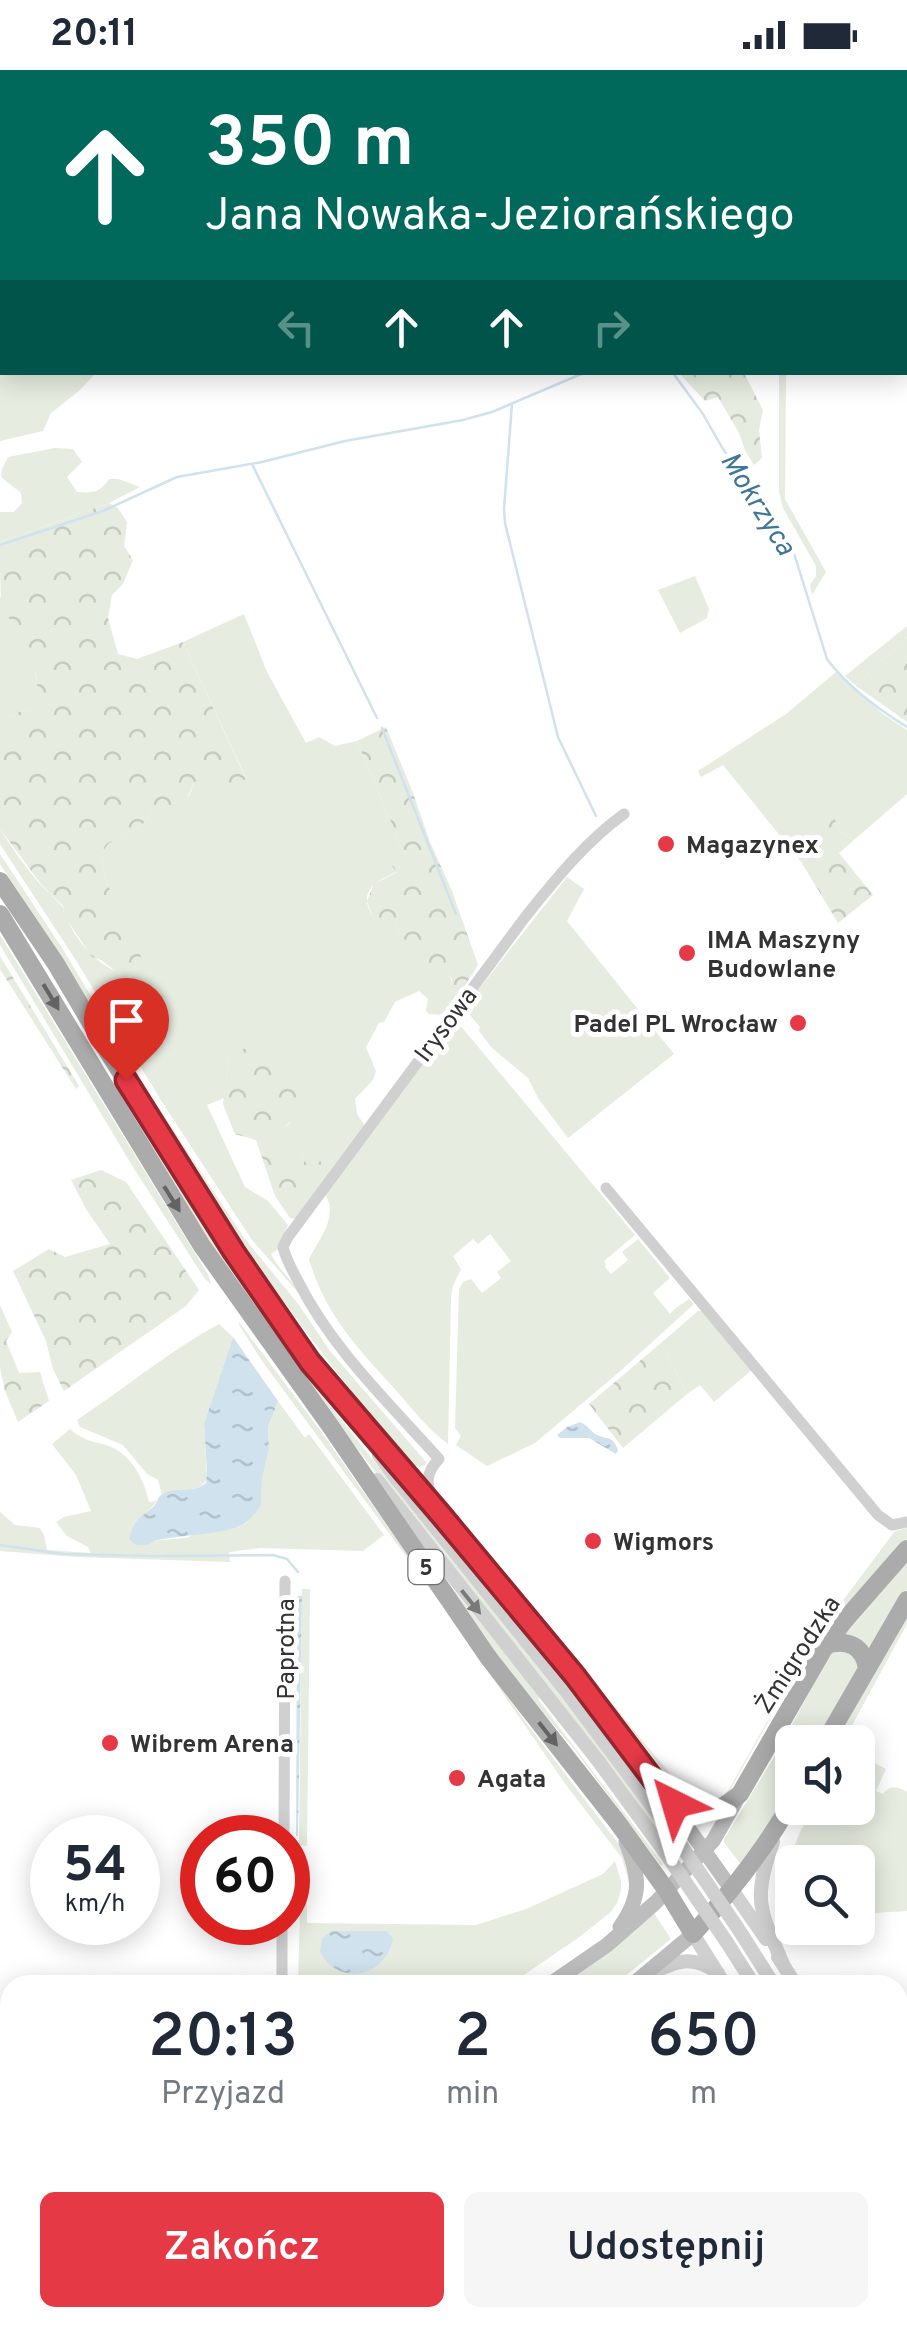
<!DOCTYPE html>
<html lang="pl">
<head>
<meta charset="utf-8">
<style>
	body { margin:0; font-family:Overpass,sans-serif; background:#f6f6f7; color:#1f2937; height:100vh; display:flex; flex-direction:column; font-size:38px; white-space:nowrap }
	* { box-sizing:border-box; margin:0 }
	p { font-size:32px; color:#747a83 }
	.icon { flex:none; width:55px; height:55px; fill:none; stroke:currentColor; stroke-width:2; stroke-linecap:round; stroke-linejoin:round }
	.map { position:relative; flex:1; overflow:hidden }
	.sheet { position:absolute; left:0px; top:1905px; width:908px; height:352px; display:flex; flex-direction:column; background:#fff; border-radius:30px 30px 0 0; box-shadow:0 5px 25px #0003 }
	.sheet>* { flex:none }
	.hud { position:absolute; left:0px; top:0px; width:908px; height:305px; box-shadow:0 5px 25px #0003; background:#00695c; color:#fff; overflow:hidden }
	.fabs { position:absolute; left:775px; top:1655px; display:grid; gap:20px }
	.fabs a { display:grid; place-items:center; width:100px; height:100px; border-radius:15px; background:#fff; box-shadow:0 5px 25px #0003; font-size:50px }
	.speed { position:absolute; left:30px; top:1745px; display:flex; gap:20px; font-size:50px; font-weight:700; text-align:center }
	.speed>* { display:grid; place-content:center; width:130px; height:130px; border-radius:50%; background:#fff; box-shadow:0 5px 25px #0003; line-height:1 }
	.speed small { font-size:25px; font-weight:400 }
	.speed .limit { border:15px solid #d22; background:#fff; color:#111 }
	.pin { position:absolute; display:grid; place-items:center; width:85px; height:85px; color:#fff; margin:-102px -42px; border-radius:50% 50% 50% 0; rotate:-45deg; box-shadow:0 0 10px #0007 }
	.pin .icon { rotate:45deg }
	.me { position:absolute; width:110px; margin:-55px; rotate:320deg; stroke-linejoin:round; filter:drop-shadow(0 0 8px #0008) }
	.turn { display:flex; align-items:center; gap:35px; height:210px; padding:0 40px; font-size:45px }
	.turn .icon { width:130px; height:130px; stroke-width:2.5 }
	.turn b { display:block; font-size:70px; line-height:85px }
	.lanes { display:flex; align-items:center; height:95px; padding:0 40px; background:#0003; justify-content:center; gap:50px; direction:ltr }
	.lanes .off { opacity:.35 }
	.eta { display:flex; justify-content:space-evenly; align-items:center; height:170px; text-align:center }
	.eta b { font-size:60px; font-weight:600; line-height:70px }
	.primary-button { display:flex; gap:20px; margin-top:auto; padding:20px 40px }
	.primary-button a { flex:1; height:115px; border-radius:15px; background:#e63946; color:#fff; font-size:40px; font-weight:600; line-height:115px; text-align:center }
	.primary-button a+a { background:#f6f6f7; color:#1f2937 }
	.status { display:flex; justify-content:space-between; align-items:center; height:70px; padding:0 50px; background:#fff; direction:ltr }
	.status svg { height:28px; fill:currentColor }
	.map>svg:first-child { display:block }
	.grass { fill:#e6ecdf }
	.forest { fill:url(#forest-crowns) }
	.water { fill:url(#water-ripples) }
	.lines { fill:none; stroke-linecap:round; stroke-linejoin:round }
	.stream { stroke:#cfe2ee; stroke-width:2.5 }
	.minor { stroke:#d0d0d0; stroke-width:11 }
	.tertiary { stroke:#d0d0d0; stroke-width:14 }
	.secondary { stroke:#bdbdbd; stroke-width:15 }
	.primary { stroke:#ababab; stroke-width:18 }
	.tertiary-bridge { stroke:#d0d0d0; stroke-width:14 }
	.oneway { fill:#636363 }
	.oneway2 { fill:#7a7a7a }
	.route-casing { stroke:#96252e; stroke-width:25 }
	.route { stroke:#e63946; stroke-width:18 }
	.poi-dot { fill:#e63946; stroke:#fff; stroke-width:4 }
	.labels { text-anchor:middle; stroke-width:10; stroke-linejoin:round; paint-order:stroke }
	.shield { fill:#fff; stroke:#707070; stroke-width:2.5 }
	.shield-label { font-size:22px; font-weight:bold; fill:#333 }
	.poi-label { font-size:25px; font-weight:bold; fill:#333; stroke:#fff; text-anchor:start }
	.street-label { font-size:25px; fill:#333; stroke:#fff }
	.water-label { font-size:28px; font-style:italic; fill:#3f7597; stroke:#fff }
</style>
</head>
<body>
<div class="status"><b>20:11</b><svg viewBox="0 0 49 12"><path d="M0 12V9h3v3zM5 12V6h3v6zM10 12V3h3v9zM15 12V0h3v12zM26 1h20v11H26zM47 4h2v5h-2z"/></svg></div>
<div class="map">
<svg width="907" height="2256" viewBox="0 0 907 2256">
	<defs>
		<pattern id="forest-crowns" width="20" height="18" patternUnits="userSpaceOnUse" patternTransform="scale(2.5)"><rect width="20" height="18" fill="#e6ecdf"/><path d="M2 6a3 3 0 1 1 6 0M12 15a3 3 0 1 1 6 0" fill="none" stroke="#c6cbc0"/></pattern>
		<pattern id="water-ripples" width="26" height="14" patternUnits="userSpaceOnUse" patternTransform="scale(2.5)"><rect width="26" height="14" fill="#cfe2ee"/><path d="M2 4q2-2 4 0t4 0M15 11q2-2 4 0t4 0" fill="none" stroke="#b2c2cd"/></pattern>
	</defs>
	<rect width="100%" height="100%" fill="#fff"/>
	<!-- grass -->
	<path class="grass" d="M2,13v289l94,1 -17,18 -28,22 -8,18 -43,10v-357z
		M779,303h7l-1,126 41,73 -14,23 -2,-10 6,-9v-10l-33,-58 -4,-16z
		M55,378l18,1 9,13 -15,15 10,15c16,1 23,1 32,-13h9l22,8 -31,16 -109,39v-30h14l8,-9 -1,-10 -20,-16 1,-8 6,-12z
		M695,506l14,33 -2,9 -27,15 -22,-43z
		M0,526l34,68 5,31 -6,15 -15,2 -18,10z
		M244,544l23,58 39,71 13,-6 16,9 22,-5 49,117 -13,9 5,4c-16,8 -38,16 -29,38 2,5 5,10 7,16l13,-2 3,-3 4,3 4,15 6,2 21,30 3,-6c26,5 23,16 17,37l5,5 -8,9 -15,-1 -3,-3 2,-12 -9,-8 -24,11 -11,20 -5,1 -13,24 10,24 -3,9 -18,19 2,15 8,12 -28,36 -26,13 -9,-21 -28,-12 4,-9 12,-10 -61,-69 -5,44 -17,7 38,82 23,14 20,24 -9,24 -8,5c8,16 23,28 33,45l-52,-59 -90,-138 -85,-140 -77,-118v-15c13,20 26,40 42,57 6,6 12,11 17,17 9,10 1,2 7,14 13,31 46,66 82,57l-42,-93 -5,-27 7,-10 34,-19 10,-13 37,-16 6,-15 51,-3 -63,-136z
		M907,556v11l-52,48 -10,-9z
		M836,602l47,42 24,16v64l-53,46 -15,-9 -9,-26 -14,36 -14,22 -79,-98 -22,12 -3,-6 88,-57z
		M0,784l64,97 87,145 94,143 54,66 31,46 97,112c-6,5 -10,4 -17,1 -94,-114 -181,-235 -261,-359 -51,-79 -96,-162 -149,-241z
		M567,807l17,12 -17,32 107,133 -106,84 -30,-40 -10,-20 -36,-30 -13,-17 1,-4 -16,-19z
		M0,865l209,341 2,8 -6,-5 -72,-112 -133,-222z
		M459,954l176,211 -31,26 2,3 -1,3 6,7 17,-14 -6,-8 16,-13 32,39 -17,15 17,21 -58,53 5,7 -82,69 -48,23 -31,-21 5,-9 -6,-8 4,-139 4,-7 8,-3 11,14 19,-15 -4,-6 14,-11 -21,-27 -12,10 -5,-5 -20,17 8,13 -8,17 -2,10 -3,148c-23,-17 -36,-36 -54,-56 -37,-40 -70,-76 -85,-129 11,-21 30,-43 16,-65l126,-167z
		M140,1054l78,124 97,139 276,346 80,107 -5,4 -335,-429 -119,-166 -76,-123z
		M698,1241h6l49,58 -39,33 -14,-17 -13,9 -26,-51z
		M239,1252l81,108 204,290 100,131 5,9v23l-7,-25 -56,-73 -121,-176 -183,-248 -23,-36z
		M219,1254l14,13 -29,87 3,55c-8,14 -27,12 -42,14l-3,2 -4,-15 -11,-6 -24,-29 -43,-18 -3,-7c48,-32 91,-68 142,-96z
		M278,1331l27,37 4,-4 75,101 -21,16 -103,-3 -31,4 1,10 -153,-5 -77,-6v-39l15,13 25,3 4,7 3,15 44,3 -3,-6 -21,-11 -11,-14 8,-5 27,-6 -15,-36 -24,-31 18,-15c12,11 21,12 36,16 25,8 38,34 43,57l8,-1c-10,13 -23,19 -28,38l11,6 20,-5 27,-2 7,-4 44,-7 7,-3 16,-18 1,-27 7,-30 -1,-22z
		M907,1458v11l-93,108 -41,66 -44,79 -5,7 -20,8 2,-4 17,-7 6,-7 85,-150 81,-108z
		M421,1479l119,148 -2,2 125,165 -2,2 -87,-117 -63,-74z
		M907,1487v32l-39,63 -26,-17z
		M302,1519h8l-3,257 -8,-1z
		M517,1519l164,198 13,12 -1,8 -14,-7 -144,-181 -20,-29z
		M907,1542v12l-64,118h-7z
		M838,1578l19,10 1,10 -42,74h-24v43l-50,81 -19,-25 57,-94 50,-94z
		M858,1684l28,15 -10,22 7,3c7,-10 14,-7 24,-2v119l-49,3v-52h-66v11l-6,-5 14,-36 13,-24h45z
		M615,1791l6,20v9l-4,13 -6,9 -33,26 -69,47h-211l3,-113 6,-1v52l169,2 50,-16 77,-35z
		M654,1843l17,26 -57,46h-53z
		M898,2211l9,17v28h-153v-8h144z"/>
	<!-- forest -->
	<path class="forest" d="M679,303h65l19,37 -4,20 3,28 -8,7 -9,-15 -6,-17 -21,-36 -13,4z
		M109,433l9,5 9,14 -3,24 9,14 -10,24 -11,11 -4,23 10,36 19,5 46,-17 63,137 -33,14 -11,-5 -7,-7 -12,26 -25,9 -6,-4 -10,13 -34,19 -7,10 5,27 43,93 -13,3 -17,-3 -18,-14 -9,-3 -27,-40 -2,-11 -22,-22 -41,-55v-107l18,-10 15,-2c17,-45 -20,-72 -32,-112 -1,-16 -1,-39 -1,-56z
		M907,567v85l-52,-37z
		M386,657l27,66 17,49 22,49 26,74 -26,41 -5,-5 5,-22 -3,-6 -18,-9 -7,11 -10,-14 -8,-21 -6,-2 -4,-15 -4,-2 -3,2 2,11 -5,3 -7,-2 -12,-34 7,-17 23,-12 -5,-6 14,-8 -49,-117z
		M830,734l9,27 15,9 -15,13 34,42 -35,28 -36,-60 14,-21 -4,-12 8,-18z
		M0,886l79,130 -3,3 -76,-120z
		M260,978c30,16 35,31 39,63 -8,11 -19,19 -24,31l27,12 9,20 13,-19h11l2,7 -42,57 -5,-1 -15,-22 -19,-56 -21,-6 -12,-30 6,-50 13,-5z
		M101,1100l25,12 73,108 -13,16 -122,85 -11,-22 -7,-28 -33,-70 36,-22 16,8 45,-13 -24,-35 -15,-29z
		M689,1229l5,5 -77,70 -6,-7 65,-59z
		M0,1235l12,27 -6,9 13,32 21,-1 9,29 -31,21 -13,-31 -5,-23z
		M661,1273l26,51 -64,54 -34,-44z
		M274,2248h429l1,8h-436z"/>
	<!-- water -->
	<path class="water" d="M233,1267l45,64 -10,26 1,22 -7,30 -1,27c-5,6 -11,14 -17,18 -13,9 -68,12 -86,16 -11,3 -3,4 -15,5 -8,1 -8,-1 -14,-6 6,-22 11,-20 25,-33 6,-7 2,-9 11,-13 15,-7 25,2 41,-10l1,-11 -3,-48z
		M580,1352c8,3 10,9 17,13 11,5 15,0 21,15l-2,4 -27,-16h-29l-3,-3 10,-8z
		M297,1526h5l-4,240h-2z
		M332,1861h54l7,7c-7,39 -53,50 -73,14l2,-14z
		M350,2248h91l-7,8h-80z"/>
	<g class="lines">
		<!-- stream -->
		<path class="stream" d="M509,0l1,2
			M900,0l1,2
			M905,8l2,3
			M673,303l30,41 20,35 52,70 17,28 35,112c20,27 51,50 80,68
			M512,334l-8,105 1,14 53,214 38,79
			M252,394l125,254
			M0,475l103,-34 74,-34 85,-15 83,-21 118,-21 29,-8 94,-40
			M382,658l74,186
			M0,1475l63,9 87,2 123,-1 14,4 11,13"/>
		<!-- minor -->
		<path class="minor" d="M606,1118l272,327 14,10 15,-3
			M434,1431c-8,-16 -9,-28 5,-42 -49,-55 -106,-109 -140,-176 -6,-12 -13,-23 -16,-36l5,-10 238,-321c30,-37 59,-74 98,-102
			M284,1768l1,-257
			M282,1915v-63
			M906,2075h1
			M0,2081h10"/>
		<!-- tertiary -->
		<path class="tertiary" d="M379,1385l16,22 171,214 110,147
			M377,1410l222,282 65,89
			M773,1772c-21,58 -13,68 10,122
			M732,1820l34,49
			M737,1857l37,58
			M693,1864l32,51
			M726,1871l28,44
			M778,1887l18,28
			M650,1904c26,-13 42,-20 68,-1
			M898,2105l9,21
			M898,2163l9,15"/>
		<!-- secondary -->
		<path class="secondary" d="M669,1731l63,89
			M620,1857c22,-31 20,-50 6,-85
			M549,1915l58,-40 49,-43 57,-61 27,-47
			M632,1915l61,-51
			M221,2256l6,-8
			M255,2256l6,-8"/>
		<!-- primary -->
		<path class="primary" d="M0,811l56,83 52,88 89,142 113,168 265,314 89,117c30,29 45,26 76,1l86,-149 18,-24 63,-72
			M0,844l202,332 129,181 157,230 130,166 49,68 26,43c37,-41 72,-84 99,-133
			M826,1575c21,-6 37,0 41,23
			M825,1672l82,-142"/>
		<!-- tertiary-bridge -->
		<path class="tertiary-bridge" d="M676,1768l61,89
			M664,1781l62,90"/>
	</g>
	<!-- one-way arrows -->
	<defs><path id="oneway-solid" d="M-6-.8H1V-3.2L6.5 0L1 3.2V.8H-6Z" transform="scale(2.5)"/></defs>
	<g class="oneway">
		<use href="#oneway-solid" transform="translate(51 927) rotate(59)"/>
		<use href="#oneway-solid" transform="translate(172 1129) rotate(58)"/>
		<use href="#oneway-solid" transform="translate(548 1664) rotate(52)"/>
	</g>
	<use class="oneway2" href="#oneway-solid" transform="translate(471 1532) rotate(51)"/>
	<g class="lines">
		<!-- route casing -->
		<g class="route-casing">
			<path id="route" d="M126,1010l108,172 76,110 132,154 133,160 89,118 11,10"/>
		</g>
		<!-- route -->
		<use href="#route" class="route"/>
	</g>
	<!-- markers -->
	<g class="poi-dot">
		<circle cx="666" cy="774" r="10"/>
		<circle cx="687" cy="883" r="10"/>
		<circle cx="798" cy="953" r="10"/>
		<circle cx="593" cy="1471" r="10"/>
		<circle cx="110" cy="1673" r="10"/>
		<circle cx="457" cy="1708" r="10"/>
	</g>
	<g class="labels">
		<!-- shield labels -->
		<rect class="shield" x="408.5" y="1480" width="35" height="34" rx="8"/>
		<g class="shield-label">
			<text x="426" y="1505">5</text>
		</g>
		<!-- poi labels -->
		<g class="poi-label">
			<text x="686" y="783">Magazynex</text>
			<text x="707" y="878">IMA Maszyny<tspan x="707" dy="29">Budowlane</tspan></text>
			<text x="778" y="962" text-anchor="end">Padel PL Wrocław</text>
			<text x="613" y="1480">Wigmors</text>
			<text x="130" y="1682">Wibrem Arena</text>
			<text x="477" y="1717">Agata</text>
		</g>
		<!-- street labels -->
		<g class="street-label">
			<text transform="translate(445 954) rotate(-53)" y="9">Irysowa</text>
			<text transform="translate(285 1579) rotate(-90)" y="9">Paprotna</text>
			<text transform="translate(797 1584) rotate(-57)" y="9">Żmigrodzka</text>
		</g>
		<!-- water labels -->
		<g class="water-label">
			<text transform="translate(759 433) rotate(58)" y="10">Mokrzyca</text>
		</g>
	</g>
</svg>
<div class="fabs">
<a><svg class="icon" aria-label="sound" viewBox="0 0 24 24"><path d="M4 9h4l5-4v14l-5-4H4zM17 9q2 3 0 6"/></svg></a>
<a><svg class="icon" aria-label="search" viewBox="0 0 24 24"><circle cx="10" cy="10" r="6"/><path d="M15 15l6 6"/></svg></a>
</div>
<div class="speed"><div>54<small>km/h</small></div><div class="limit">60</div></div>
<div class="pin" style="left:126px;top:1010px;background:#d93025"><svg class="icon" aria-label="arrive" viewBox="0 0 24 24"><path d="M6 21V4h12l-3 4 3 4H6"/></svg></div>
<svg class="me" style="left:675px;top:1734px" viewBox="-20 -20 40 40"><path d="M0-17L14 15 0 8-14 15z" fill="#e63946" stroke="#fff" stroke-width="4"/></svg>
<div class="hud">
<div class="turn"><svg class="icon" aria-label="ahead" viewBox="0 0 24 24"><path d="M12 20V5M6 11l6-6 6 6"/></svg><div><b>350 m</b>Jana Nowaka-Jeziorańskiego</div></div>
<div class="lanes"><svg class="icon off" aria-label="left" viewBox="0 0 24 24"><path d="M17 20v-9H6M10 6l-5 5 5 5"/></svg><svg class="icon" aria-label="ahead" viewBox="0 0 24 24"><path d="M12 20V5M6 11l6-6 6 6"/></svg><svg class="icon" aria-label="ahead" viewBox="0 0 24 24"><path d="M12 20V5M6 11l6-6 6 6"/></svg><svg class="icon off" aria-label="right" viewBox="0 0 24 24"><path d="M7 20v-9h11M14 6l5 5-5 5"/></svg></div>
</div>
<section class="sheet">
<div class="eta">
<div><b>20:13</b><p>Przyjazd</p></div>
<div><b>2</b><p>min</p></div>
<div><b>650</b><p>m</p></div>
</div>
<div class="primary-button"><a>Zakończ</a><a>Udostępnij</a></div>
</section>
</div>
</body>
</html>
